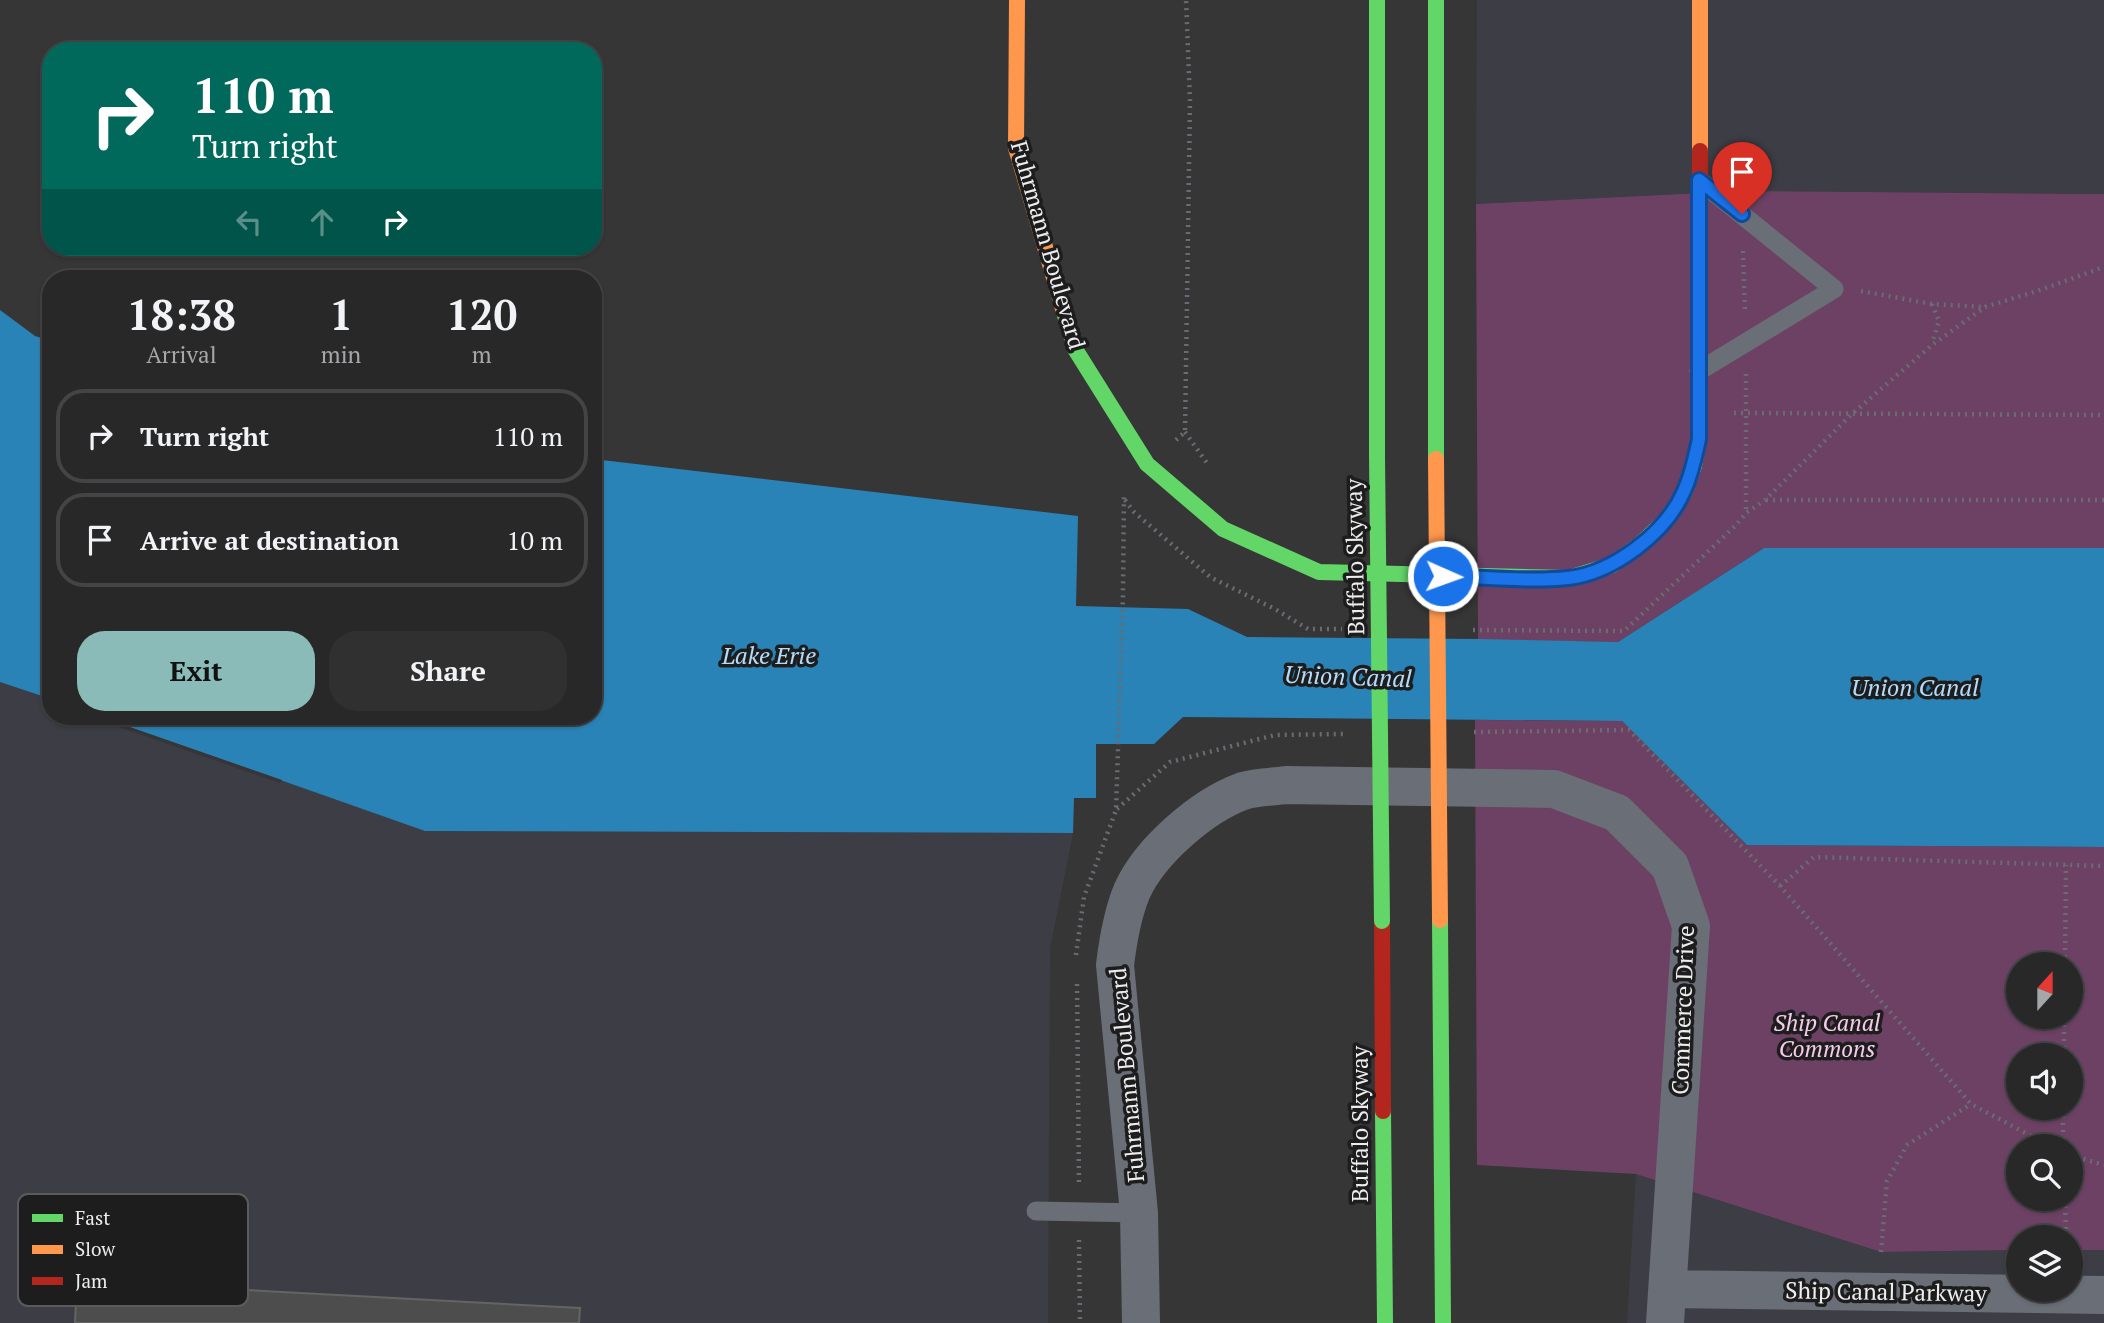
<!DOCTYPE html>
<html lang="en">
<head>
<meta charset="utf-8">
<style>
	body { margin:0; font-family:"PT Serif",serif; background:#303031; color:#f1f3f6; height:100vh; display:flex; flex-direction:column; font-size:26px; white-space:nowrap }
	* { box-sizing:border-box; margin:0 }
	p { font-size:23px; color:#a5a6a8 }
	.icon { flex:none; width:38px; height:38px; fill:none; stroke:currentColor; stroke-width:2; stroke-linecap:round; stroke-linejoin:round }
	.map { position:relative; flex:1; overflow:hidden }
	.drawer { position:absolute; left:42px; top:270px; width:560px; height:455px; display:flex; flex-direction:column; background:#282829; border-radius:28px; box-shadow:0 2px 5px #0004,0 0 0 2px #444446 }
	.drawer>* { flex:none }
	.banner { position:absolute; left:42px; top:42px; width:560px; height:214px; border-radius:28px; box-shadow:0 2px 5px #0004,0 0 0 2px #444446; background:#00695c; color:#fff; overflow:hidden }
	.needle { width:46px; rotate:21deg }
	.fabs { position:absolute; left:2006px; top:952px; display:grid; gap:14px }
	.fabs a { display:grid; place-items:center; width:77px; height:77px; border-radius:50%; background:#282829; box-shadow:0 2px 5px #0004,0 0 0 2px #444446; font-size:35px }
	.pin { position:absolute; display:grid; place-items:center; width:60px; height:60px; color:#fff; margin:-72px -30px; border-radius:50% 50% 50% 0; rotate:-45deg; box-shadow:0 0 7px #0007 }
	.pin .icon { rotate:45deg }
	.me { position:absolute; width:77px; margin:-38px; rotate:92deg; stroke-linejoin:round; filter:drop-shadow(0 0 5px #0008) }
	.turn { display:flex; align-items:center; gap:24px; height:147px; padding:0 35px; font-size:32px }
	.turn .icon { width:91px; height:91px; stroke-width:2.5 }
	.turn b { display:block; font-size:49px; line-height:60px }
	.lanes { display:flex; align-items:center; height:66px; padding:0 35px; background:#0003; justify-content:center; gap:35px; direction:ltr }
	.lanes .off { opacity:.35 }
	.eta { display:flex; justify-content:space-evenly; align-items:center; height:119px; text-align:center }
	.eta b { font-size:42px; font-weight:700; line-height:49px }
	.cta { display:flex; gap:14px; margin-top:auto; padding:14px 35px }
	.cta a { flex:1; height:80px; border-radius:28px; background:#8bbbb9; color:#111; font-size:28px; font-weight:700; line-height:80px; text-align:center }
	.cta a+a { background:#303031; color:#f1f3f6 }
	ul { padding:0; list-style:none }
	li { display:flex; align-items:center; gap:21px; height:94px; margin:0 14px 10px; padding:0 21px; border:4px solid #444446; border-radius:28px }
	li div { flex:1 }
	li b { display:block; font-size:26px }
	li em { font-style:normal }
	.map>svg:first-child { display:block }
	.built { fill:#3d3d45 }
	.green { fill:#6d4164; fill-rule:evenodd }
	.water { fill:#2a83b6 }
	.pier { fill:#363637 }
	.building { fill:#4e4d4e; stroke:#646465; stroke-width:2 }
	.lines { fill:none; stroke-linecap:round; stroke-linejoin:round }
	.path { stroke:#696c72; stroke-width:4.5; stroke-dasharray:2 5; stroke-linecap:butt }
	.lane { stroke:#6a6e77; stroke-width:19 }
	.street { stroke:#6a6e77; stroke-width:38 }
	.fast { stroke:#63d668; stroke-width:16 }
	.slow { stroke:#ff974d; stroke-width:16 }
	.jam { stroke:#b3261e; stroke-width:16 }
	.fast-bridge { stroke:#63d668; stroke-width:16 }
	.slow-bridge { stroke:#ff974d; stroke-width:16 }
	.route-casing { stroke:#114b97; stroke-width:18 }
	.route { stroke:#1a73e8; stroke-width:12 }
	.labels { text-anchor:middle; stroke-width:7; stroke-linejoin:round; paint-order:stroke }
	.street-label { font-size:23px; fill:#ededef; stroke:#1d1d1e }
	.park-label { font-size:23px; font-style:italic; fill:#f5ccea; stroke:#1d1d1e }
	.water-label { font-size:24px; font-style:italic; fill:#b2dcfa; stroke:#1d1d1e }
	.key { fill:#1d1d1e; stroke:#5b5b5d; stroke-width:2 }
	.key-label { font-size:19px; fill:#ededef }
</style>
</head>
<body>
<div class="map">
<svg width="2104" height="1323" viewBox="0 0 2104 1323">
	<rect width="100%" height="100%" fill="#363637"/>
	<!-- built -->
	<path class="built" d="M1477,0h627v194l-362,-3 -266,13z
		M0,682l51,17v17h47l327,115 648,2 -23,116 -2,374h-1048z
		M1636,1174l245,78 137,-2v40h52v-40h34v73h-477z"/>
	<!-- green -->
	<path class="green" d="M1742,191l362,3v354h-340l-146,94 -140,-1 -2,-437z
		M1475,720l147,1 125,124 357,2v403h-34v-13h-52v13l-137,2 -245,-78 -159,-9zM2018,964h52v53h-52zM2018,1055h52v53h-52zM2018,1146h52v53h-52z"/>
	<!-- water -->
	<path class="water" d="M0,310l35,26 16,5v358l-51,-17z
		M593,459l485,57 -2,90 112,3 59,28 231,2 140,3 146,-94h340v299l-357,-2 -125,-124 -439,-4 -29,27h-58v54h-22l-1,35 -648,-2 -327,-115h495z"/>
	<!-- pier -->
	<path class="pier" d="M94,716h4l184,64 -2,3 -184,-64z"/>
	<!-- building -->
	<path class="building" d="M77,1281l503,27 -1,15h-504z"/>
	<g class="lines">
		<!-- path -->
		<path class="path" d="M1743,251l2,61
			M1861,291l71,13 52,3
			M1932,304l7,17 -7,22
			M1746,374v138
			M1734,413l370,2
			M1185,432l24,34
			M1176,440l9,-8 5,-331 -4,-101
			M1125,500l9,12 76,65 65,32 33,20h34
			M1766,500h338
			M1473,630l151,1 112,-106 10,-12 19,-13 87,-86 80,-69 53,-38 52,-16 67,-24
			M1474,732l155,-2 151,156 191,218 79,42
			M1117,809l53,-47 105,-27 68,-1
			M1780,886l34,-29 290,9
			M1076,955l8,-58 32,-87 7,-215 1,-101
			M2065,964l1,-99
			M1077,984l2,202
			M2064,1055v-38
			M2063,1146v-38
			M2070,1155l34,10
			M2065,1199l1,38
			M1079,1240l1,83
			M1881,1252l6,-71 20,-36 64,-41"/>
		<!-- lane -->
		<path class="lane" d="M1699,371l135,-82 -134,-108
			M1036,1211l103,2"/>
		<!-- street -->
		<path class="street" d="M1668,1289l436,6
			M1141,1323l-2,-110 -24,-248c3,-25 7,-50 17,-74 18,-40 70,-85 111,-100 13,-4 29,-4 43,-6l268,4 63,24 53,53 21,60 -26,397"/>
		<!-- fast -->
		<path class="fast" d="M1377,0v456
			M1436,0v459
			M1064,312l11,37 72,115 76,65 96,43 250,6 43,-13 26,-19 28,-26 18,-27 10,-27 5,-27v-89
			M1440,920l3,403
			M1383,1111l2,212"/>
		<!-- slow -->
		<path class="slow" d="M1017,0l-1,148 48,164
			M1700,151v-151"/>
		<!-- jam -->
		<path class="jam" d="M1699,350l1,-199
			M1382,921l1,190"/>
		<!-- fast-bridge -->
		<path class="fast-bridge" d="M1377,456l5,465"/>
		<!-- slow-bridge -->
		<path class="slow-bridge" d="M1436,459l4,461"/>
	</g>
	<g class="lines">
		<!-- route casing -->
		<g class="route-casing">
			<path id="route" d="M1443,576c40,1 85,6 125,2 45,-5 98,-45 116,-87 8,-17 11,-34 15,-52v-259l43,34"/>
		</g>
		<!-- route -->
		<use href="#route" class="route"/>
	</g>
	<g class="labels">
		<!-- street labels -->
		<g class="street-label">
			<text transform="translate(1048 245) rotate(74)" y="8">Fuhrmann Boulevard</text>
			<text transform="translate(1355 557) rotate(-91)" y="8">Buffalo Skyway</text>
			<text transform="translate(1683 1010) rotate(-88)" y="8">Commerce Drive</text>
			<text transform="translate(1127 1075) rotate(-95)" y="8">Fuhrmann Boulevard</text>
			<text transform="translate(1360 1124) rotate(-90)" y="8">Buffalo Skyway</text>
			<text transform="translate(1886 1292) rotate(1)" y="8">Ship Canal Parkway</text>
		</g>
		<!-- park labels -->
		<g class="park-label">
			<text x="1827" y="1031">Ship Canal<tspan x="1827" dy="26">Commons</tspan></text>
		</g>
		<!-- water labels -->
		<g class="water-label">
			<text x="769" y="664">Lake Erie</text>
			<text transform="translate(1348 677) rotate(2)" y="8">Union Canal</text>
			<text x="1915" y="696">Union Canal</text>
		</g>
	</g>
	<!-- legend -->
	<rect x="18" y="1194" width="230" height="112" rx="10" class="key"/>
	<rect x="32" y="1214" width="31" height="8" fill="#63d668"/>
	<rect x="32" y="1245" width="31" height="9" fill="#ff974d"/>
	<rect x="32" y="1277" width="31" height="8" fill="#b3261e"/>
	<g class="key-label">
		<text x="75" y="1225">Fast</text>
		<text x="75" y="1256">Slow</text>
		<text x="75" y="1288">Jam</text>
	</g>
</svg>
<div class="fabs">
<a><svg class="needle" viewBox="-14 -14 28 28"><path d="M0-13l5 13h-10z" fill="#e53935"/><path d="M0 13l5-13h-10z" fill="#a5a6a8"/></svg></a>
<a><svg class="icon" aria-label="sound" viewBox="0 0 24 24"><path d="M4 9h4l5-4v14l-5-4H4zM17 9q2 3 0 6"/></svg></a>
<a><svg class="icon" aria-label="search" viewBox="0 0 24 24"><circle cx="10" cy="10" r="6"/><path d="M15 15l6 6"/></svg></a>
<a><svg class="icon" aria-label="layers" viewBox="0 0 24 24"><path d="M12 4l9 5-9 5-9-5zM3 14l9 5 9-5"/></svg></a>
</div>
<div class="pin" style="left:1742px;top:214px;background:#d93025"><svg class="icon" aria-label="arrive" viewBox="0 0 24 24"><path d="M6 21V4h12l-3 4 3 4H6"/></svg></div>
<svg class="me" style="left:1443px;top:576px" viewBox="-20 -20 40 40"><circle r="17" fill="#1a73e8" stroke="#fff" stroke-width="3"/><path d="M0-11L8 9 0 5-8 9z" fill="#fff"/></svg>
<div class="banner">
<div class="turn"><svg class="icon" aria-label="right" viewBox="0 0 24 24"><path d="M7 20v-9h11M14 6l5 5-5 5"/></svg><div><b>110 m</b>Turn right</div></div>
<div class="lanes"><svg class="icon off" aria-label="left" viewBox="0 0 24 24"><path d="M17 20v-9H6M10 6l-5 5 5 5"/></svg><svg class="icon off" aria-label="ahead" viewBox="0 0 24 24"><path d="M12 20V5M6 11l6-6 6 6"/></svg><svg class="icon" aria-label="right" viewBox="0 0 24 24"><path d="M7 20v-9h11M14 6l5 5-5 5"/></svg></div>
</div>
<section class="drawer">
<div class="eta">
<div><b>18:38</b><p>Arrival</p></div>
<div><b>1</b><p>min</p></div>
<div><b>120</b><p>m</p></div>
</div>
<ul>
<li><svg class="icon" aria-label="right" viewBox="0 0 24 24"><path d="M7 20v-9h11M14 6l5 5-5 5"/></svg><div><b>Turn right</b></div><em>110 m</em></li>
<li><svg class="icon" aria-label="arrive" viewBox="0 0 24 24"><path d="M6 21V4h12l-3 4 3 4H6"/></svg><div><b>Arrive at destination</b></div><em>10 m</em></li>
</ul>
<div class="cta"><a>Exit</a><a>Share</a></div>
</section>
</div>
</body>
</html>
